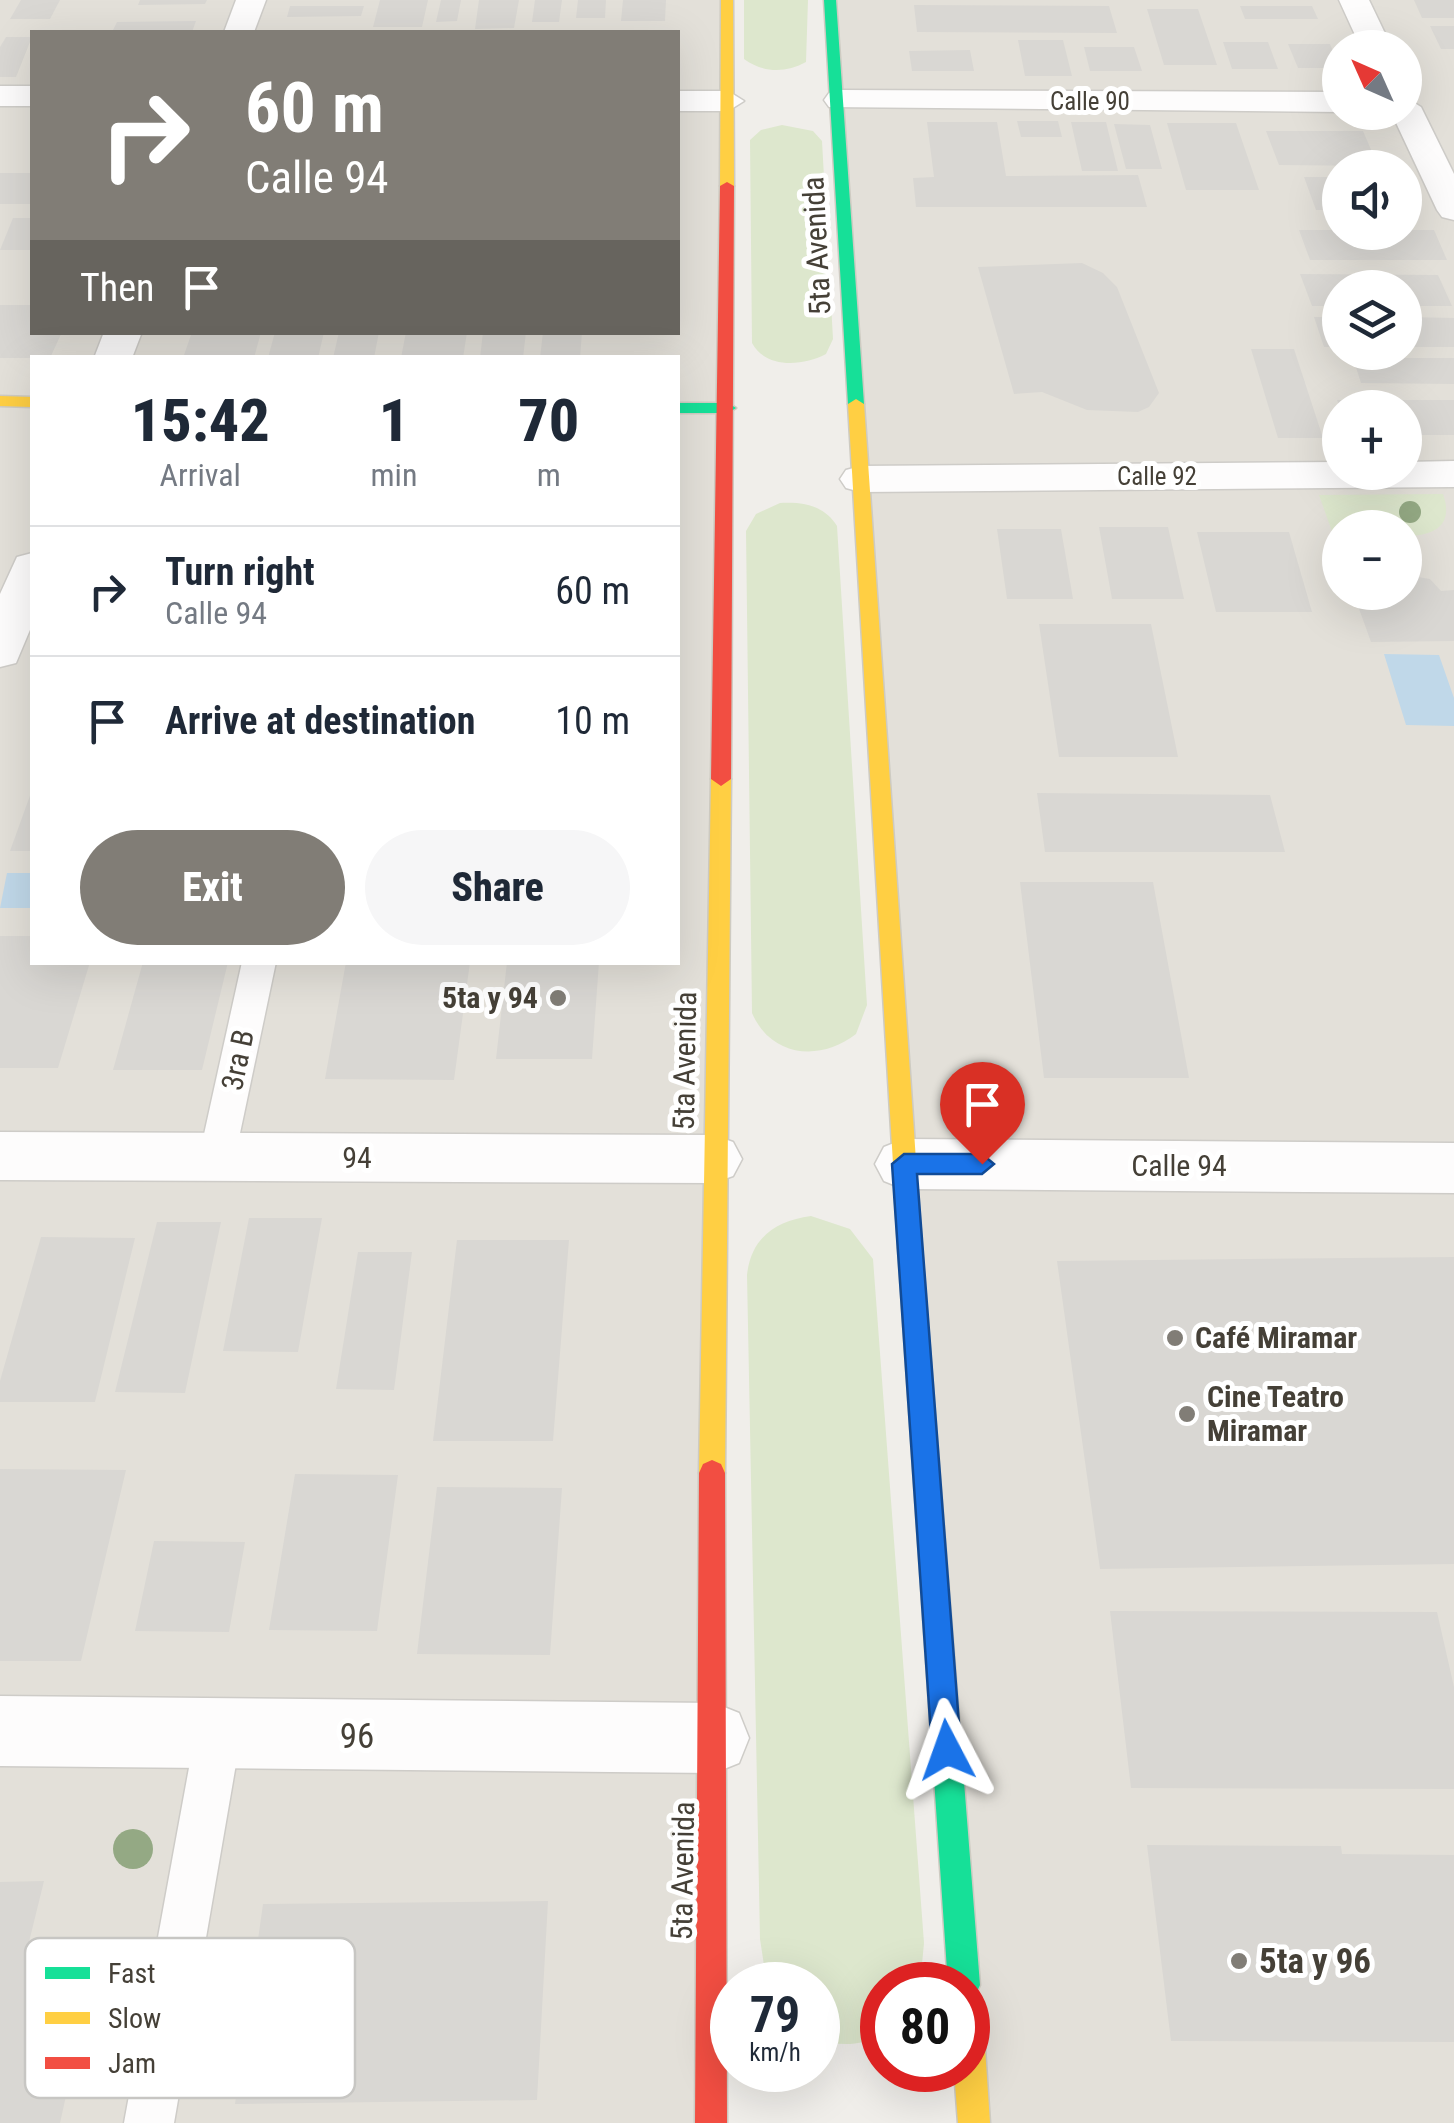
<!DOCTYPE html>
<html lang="en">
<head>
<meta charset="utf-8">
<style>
	body { margin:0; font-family:"Roboto Condensed",sans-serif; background:#f6f6f7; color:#1f2937; height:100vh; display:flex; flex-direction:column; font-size:38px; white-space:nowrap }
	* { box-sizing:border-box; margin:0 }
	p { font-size:32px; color:#747a83 }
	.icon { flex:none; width:55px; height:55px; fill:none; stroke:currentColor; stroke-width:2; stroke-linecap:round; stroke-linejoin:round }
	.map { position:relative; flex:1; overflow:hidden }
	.sheet { position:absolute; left:30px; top:355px; width:650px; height:610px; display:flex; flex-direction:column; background:#fff; border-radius:0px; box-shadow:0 10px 40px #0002 }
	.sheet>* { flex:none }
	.top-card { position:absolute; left:30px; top:30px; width:650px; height:305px; border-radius:0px; box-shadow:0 10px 40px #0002; background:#817d76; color:#fff; overflow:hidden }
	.needle { width:65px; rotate:315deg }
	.tools { position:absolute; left:1322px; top:30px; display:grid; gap:20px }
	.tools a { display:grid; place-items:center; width:100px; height:100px; border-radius:50%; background:#fff; box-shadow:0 10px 40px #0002; font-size:50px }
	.speed { position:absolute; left:710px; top:1962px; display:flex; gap:20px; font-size:50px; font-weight:700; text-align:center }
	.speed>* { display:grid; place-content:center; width:130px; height:130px; border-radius:50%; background:#fff; box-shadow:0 10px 40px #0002; line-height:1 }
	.speed small { font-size:25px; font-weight:400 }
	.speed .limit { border:15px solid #d22; background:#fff; color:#111 }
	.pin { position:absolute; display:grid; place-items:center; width:85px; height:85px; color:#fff; margin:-102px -42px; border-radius:50% 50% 50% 0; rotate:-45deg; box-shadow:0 0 10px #0007 }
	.pin .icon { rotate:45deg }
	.me { position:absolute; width:110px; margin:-55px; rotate:356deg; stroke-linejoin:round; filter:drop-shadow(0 0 8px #0008) }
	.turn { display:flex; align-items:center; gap:35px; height:210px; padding:0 50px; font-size:45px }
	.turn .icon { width:130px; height:130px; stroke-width:2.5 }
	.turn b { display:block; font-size:70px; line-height:85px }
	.then { display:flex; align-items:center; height:95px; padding:0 50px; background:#0003; gap:20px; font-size:38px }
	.eta { display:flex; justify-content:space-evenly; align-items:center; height:170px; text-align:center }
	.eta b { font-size:60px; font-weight:800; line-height:70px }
	.primary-button { display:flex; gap:20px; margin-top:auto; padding:20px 50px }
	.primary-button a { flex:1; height:115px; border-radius:60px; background:#817d76; color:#fff; font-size:40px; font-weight:800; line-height:115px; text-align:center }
	.primary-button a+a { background:#f6f6f7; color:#1f2937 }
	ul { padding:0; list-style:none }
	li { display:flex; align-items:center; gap:30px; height:130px; padding:0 50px; border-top:2px solid #e0e1e3 }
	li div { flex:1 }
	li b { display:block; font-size:38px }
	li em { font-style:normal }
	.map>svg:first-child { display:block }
	.residential { fill:#e3e0d9; fill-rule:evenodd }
	.green { fill:#dde7cd }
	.water { fill:#c0d8e9 }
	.building { fill:#d9d7d3 }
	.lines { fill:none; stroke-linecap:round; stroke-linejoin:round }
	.lane-casing { stroke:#ceccc8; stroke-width:3 }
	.street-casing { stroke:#ceccc8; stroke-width:3 }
	.fast-casing { stroke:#cecbc2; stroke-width:3 }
	.slow-casing { stroke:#cecbc2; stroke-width:3 }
	.jam-casing { stroke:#cecbc2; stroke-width:3 }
	.lane { fill:#fdfcfc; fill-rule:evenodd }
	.street { fill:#fdfcfc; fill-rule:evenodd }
	.fast { fill:#16e098; fill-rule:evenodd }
	.slow { fill:#ffcf43; fill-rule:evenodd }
	.jam { fill:#f24e42; fill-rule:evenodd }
	.tree { fill:#94a984 }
	.route { fill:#1a73e8; stroke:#114b97; stroke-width:2.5 }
	.poi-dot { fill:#817d76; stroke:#fff; stroke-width:4 }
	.labels { text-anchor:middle; stroke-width:10; stroke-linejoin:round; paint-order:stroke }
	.far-street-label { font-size:25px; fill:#454037; stroke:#fff }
	.street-label { font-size:30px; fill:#454037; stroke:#fff }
	.poi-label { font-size:30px; font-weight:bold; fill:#454037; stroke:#fff; text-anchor:start }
	.near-street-label { font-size:35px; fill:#454037; stroke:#fff }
	.near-poi-label { font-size:35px; font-weight:bold; fill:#454037; stroke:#fff; text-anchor:start }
	.key { fill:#fff; stroke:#c7c6c3; stroke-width:2.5 }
	.key-label { font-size:28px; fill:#454037 }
</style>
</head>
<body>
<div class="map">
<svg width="1454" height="2123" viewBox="0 0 1454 2123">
	<rect width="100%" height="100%" fill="#f0eeea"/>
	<!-- residential -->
	<path class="residential" d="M0,0h727l-16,2123h-711zM32,32h646v300h-646zM32,358h646v604h-646z
		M830,0h624v2123h-480zM1340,48h65v64h-65zM1340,168h65v64h-65zM1340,288h65v64h-65zM1340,408h65v64h-65zM1340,528h65v64h-65z"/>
	<!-- green -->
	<path class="green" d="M744,0h64l-2,62c-20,11 -43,11 -62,-3z
		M782,125l31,6 9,10 11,198 -7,15c-23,12 -60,15 -74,-11l-2,-203 11,-10z
		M1443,494c11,31 -8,42 -38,42v-8h-65v9h-6l-15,-42z
		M780,503c23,-1 44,2 57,23l30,479 -11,29c-36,28 -85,23 -104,-21l-6,-482 10,-17z
		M811,1216l39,13 23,30 51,684 -4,42h-38v49c-21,13 -41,11 -64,7v-56h-51l-7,-46 -13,-664c4,-37 28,-54 64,-59z"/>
	<!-- water -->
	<path class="water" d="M1384,654l55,1 15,43v28l-48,-1z
		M7,873h25v35h-32z"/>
	<!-- building -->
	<path class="building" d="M21,0h39l-10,19h-40z
		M140,0h67l-2,4 -67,1z
		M380,0h48l-6,27h-49z
		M441,0h20l-4,21 -21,1z
		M479,0h40l-5,28 -39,1z
		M535,0h27l-3,22h-27z
		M578,0h28l-1,18h-29z
		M623,0h43l-1,21h-44z
		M1414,0h40v18h-32z
		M914,5l195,1 8,27 -200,-1z
		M290,6h74l-3,10 -74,1z
		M1240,6h72l6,13h-73z
		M1147,9h51l19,56h-53z
		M196,21l-4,11h-80l5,-10z
		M1430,26h24v23h-13z
		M6,37h26l-16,40h-16v-30z
		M1018,40h45l9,36h-47z
		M1223,42h45l10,27h-46z
		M1288,44h42l10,24h-42z
		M1084,47h50l8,24h-52z
		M970,50l4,21h-62l-3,-20z
		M1017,121h41l4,16h-41z
		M927,122h70l9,54 132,-1 9,32h-231l-3,-29 21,-1z
		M1071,122h35l12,49h-36z
		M1167,123h69l23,67h-73z
		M1114,124l36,1 12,44h-36z
		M1266,131h97l15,35 -99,-1z
		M0,173h32v31h-32z
		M1304,177h36v33h-24z
		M13,218h19v32h-32z
		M1299,230h135l13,30h-137z
		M1082,263l21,10 14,14 42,106 -10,14 -11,5 -51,-2 -45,-18 -28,2 -36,-127z
		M1300,274l138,1 14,31h-47v-18h-65v18h-28z
		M0,305h32v27h30l-12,26h-50z
		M1314,317h26v30h-16z
		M1405,317l49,1v29h-49z
		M192,332h69l-7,26h-71z
		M275,332h49l-6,26h-50z
		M339,332h40l-5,26h-41z
		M406,332h61l-4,26h-62z
		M483,332h43l-3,26h-43z
		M543,332h39l-2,26h-40z
		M1251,349h43l29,89h-45z
		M1353,358h101v26l-93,-1z
		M1337,400h117v35h-49v-27h-65z
		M1099,527h69l16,72h-72z
		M997,529h64l12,70h-66z
		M1197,532h92l23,80h-96z
		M1405,545l13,32 12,2 11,12 13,-1v51l-83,1 -18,-50h52z
		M1039,624h112l27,133h-119z
		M32,790v61h-22z
		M1037,793l233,2 15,57h-240z
		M1020,882h133l36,196h-145z
		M0,936h32v26h58l-32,106h-58z
		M143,962h85l-26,108h-89z
		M346,962h124l-16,118 -129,-1z
		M507,962h92l-7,97h-96z
		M249,1218h73l-24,134 -75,-1z
		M157,1222h64l-36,171 -70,-1z
		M41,1237l94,1 -40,164h-95v-21z
		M457,1240h112l-16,201h-120z
		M358,1252h54l-18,138 -58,-1z
		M1454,1257v307l-354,5 -43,-308z
		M0,1469l126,1 -45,191h-81z
		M295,1474l103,1 -21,156 -108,-1z
		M437,1487l125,1 -12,167 -133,-1z
		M154,1541l91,1 -16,90 -94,-1z
		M1110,1611l327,1 17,75v102l-323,-1z
		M1147,1845l194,1 1,8 112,1v187l-283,-1z
		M44,1881l-15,61 9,17 58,2 -36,162h-60v-241z
		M548,1901l-11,199 -302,4 28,-200z"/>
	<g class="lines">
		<!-- lane casing -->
		<g class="lane-casing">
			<path id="lane" d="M242,962h34l-41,195 -5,11 -13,5 -13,-5 -5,-11z
				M218,1712l16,7 7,16 -67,388h-50l71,-388 7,-16z"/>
		</g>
		<!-- street casing -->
		<g class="street-casing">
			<path id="street" d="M236,0h30l-12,32h-30z
				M1339,0h30l23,48h-31z
				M0,86h32v20h-32z
				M840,90l500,2v20l-511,-5 -5,-7 5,-7z
				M678,91h50l16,10 -16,10h-50z
				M1405,97l16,10 33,67v46l-12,-3 -5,-7 -46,-98h14z
				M104,332h38l-10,26h-38z
				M1454,461v26l-593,5 -15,-4 -6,-9 6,-9 15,-4 479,-4v10h65v-10z
				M32,553v72l-16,38 -16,4v-73l17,-37z
				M0,1132l713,3 20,7 9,17 -9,17 -20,7 -713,-3z
				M904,1139l550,4v50l-550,-4 -20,-8 -9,-17 9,-17z
				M0,1696l714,7 25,10 10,25 -10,25 -25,10 -714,-7z"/>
		</g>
		<!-- fast casing -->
		<g class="fast-casing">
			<path id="fast" d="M824,0h12l28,404 -8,5 -8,-5z
				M678,403h50l8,5 -8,5h-50z
				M910,1237l9,3 3,8 58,737 -5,11 -7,3v-14h-20l-50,-737 3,-8z"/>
		</g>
		<!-- slow casing -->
		<g class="slow-casing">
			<path id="slow" d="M721,0h12l1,186 -7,4 -7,-4z
				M0,396l32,1v10l-32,-1z
				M856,399l8,5 58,844 -3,8 -9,3 -9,-3 -3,-8 -50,-844z
				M721,772l10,7 -6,694 -4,9 -9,4 -9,-4 -4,-9 12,-694z
				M968,2017l11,5 5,11 6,90h-32l-4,-53h14z"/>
		</g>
		<!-- jam casing -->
		<g class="jam-casing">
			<path id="jam" d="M727,182l7,4 -3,593 -10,7 -10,-7 9,-593z
				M712,1460l9,4 4,9 2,650h-32l4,-650 4,-9z"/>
		</g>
		<!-- lane -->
		<use href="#lane" class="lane"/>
		<!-- street -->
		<use href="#street" class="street"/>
		<!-- fast -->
		<use href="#fast" class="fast"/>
		<!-- slow -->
		<use href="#slow" class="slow"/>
		<!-- jam -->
		<use href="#jam" class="jam"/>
	</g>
	<!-- trees -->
	<g class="tree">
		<circle cx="1410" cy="512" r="11"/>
		<circle cx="133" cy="1849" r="20"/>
	</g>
	<!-- route -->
	<path class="route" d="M904,1154h78l12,10 -12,10h-65l44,576 -4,11 -10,4 -11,-4 -4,-11 -40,-586z"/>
	<!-- markers -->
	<g class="poi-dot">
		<circle cx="558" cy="998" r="10"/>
		<circle cx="1175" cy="1338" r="10"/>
		<circle cx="1187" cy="1414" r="10"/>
		<circle cx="1239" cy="1961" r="10"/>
	</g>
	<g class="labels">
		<!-- far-street labels -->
		<g class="far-street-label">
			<text x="1090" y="110">Calle 90</text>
			<text x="1157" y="485">Calle 92</text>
		</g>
		<!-- street labels -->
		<g class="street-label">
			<text transform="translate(817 246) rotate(-93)" y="10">5ta Avenida</text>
			<text transform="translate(238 1060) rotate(-78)" y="10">3ra B</text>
			<text transform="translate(685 1061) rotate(-89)" y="10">5ta Avenida</text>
			<text x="357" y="1168">94</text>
			<text x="1179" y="1176">Calle 94</text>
			<text transform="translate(683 1871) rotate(-89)" y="10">5ta Avenida</text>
		</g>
		<!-- poi labels -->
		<g class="poi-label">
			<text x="538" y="1008" text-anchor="end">5ta y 94</text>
			<text x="1195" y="1348">Café Miramar</text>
			<text x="1207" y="1407">Cine Teatro<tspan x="1207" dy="34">Miramar</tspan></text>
		</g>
		<!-- near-street labels -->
		<g class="near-street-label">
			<text x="357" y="1748">96</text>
		</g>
		<!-- near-poi labels -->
		<g class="near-poi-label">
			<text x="1259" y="1973">5ta y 96</text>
		</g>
	</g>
	<!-- legend -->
	<rect x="25" y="1938" width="330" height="160" rx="15" class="key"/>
	<rect x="45" y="1967" width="45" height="12" fill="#16e098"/>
	<rect x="45" y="2012" width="45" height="12" fill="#ffcf43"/>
	<rect x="45" y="2057" width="45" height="12" fill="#f24e42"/>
	<g class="key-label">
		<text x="108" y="1983">Fast</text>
		<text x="108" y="2028">Slow</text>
		<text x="108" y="2073">Jam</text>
	</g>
</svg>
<div class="tools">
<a><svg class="needle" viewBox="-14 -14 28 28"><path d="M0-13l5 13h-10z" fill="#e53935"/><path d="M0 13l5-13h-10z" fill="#747a83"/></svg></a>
<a><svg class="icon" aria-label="sound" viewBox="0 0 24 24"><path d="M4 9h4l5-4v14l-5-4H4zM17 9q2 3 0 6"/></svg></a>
<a><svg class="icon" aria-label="layers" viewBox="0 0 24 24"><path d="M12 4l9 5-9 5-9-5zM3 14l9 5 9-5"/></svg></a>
<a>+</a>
<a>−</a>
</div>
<div class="speed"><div>79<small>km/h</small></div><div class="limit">80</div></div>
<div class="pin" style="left:982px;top:1164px;background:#d93025"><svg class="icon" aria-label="arrive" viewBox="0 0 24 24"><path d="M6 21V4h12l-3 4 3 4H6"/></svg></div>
<svg class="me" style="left:947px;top:1750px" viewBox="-20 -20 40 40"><path d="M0-17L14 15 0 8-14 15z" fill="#1a73e8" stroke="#fff" stroke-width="4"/></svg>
<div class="top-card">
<div class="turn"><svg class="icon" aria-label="right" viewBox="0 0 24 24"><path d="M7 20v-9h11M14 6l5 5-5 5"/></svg><div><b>60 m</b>Calle 94</div></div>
<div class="then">Then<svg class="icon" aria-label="arrive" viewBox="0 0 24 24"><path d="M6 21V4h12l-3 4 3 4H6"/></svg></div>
</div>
<section class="sheet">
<div class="eta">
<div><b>15:42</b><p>Arrival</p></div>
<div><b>1</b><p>min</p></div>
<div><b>70</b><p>m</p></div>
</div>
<ul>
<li><svg class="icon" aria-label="right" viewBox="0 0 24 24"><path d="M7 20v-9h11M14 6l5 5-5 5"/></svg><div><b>Turn right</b><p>Calle 94</p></div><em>60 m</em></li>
<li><svg class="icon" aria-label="arrive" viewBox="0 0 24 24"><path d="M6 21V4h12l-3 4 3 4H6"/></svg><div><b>Arrive at destination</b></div><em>10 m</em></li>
</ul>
<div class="primary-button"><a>Exit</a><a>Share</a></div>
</section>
</div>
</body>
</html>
